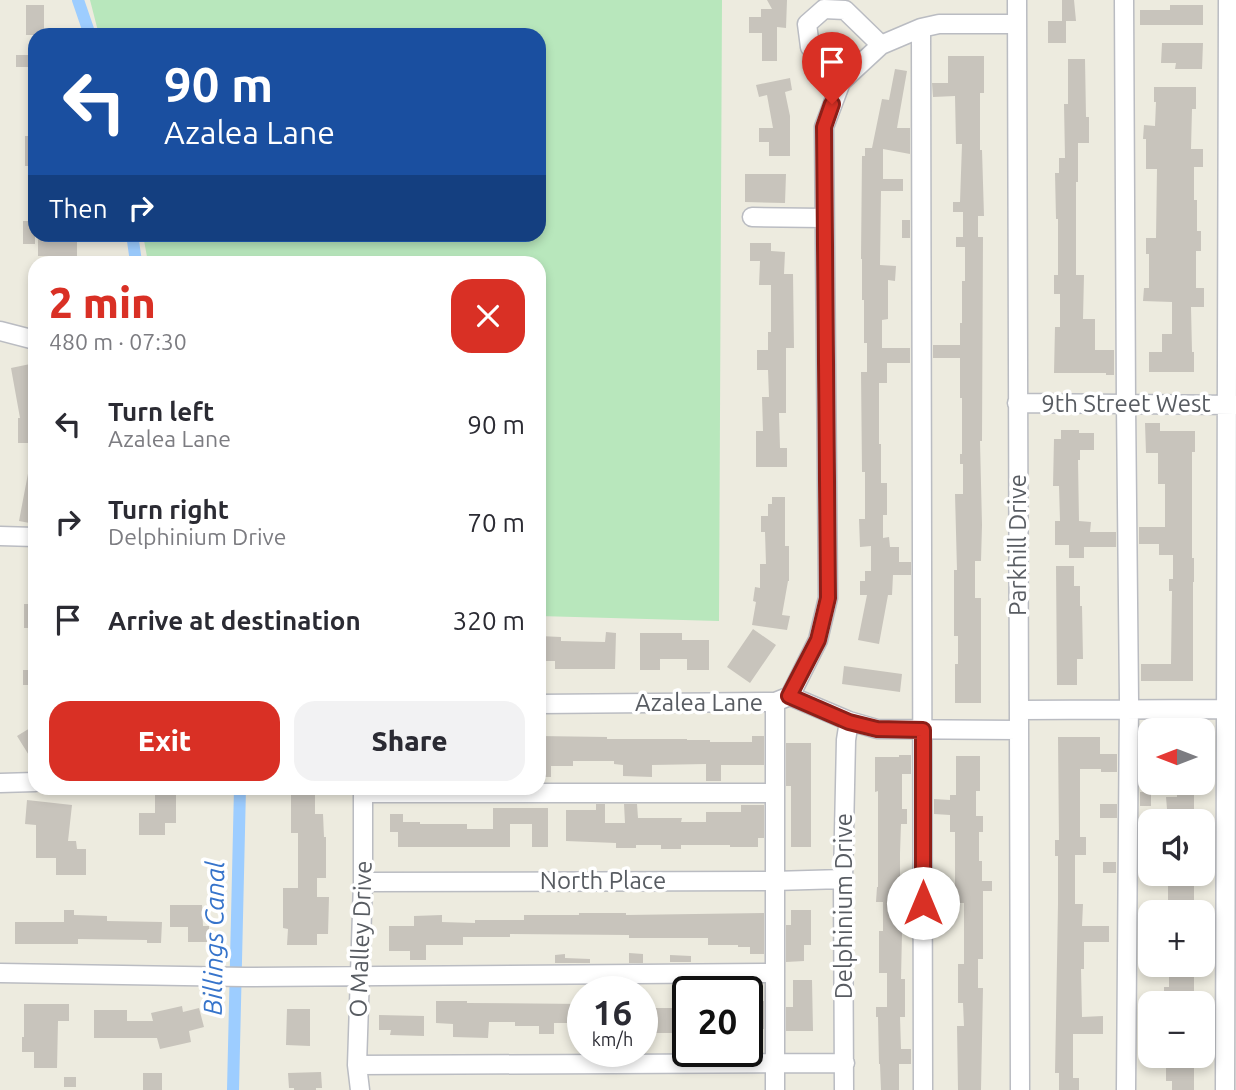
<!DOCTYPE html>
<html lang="en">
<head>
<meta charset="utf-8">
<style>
	body { margin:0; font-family:Ubuntu,sans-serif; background:#f2f2f3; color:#2b2b33; height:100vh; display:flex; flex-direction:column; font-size:26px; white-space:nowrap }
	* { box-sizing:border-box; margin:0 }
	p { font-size:23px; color:#7c7c81 }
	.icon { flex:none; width:38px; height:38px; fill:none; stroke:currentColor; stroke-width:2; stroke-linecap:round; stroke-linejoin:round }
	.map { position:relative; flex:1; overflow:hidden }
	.drawer { position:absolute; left:28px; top:256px; width:518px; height:539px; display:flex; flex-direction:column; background:#fff; border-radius:21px; box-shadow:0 4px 10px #0003 }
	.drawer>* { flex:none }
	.guide { position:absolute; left:28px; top:28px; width:518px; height:214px; border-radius:21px; box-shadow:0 4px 10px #0003; background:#1a4fa0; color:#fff; overflow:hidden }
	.needle { width:46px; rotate:270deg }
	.tools { position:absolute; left:1138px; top:718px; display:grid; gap:14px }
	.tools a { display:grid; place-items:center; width:77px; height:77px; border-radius:14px; background:#fff; box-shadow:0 4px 10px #0003; font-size:35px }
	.speed { position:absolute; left:567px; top:976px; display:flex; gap:14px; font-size:35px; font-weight:700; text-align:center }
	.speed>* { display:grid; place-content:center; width:91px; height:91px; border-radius:50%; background:#fff; box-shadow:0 4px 10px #0003; line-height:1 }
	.speed small { font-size:18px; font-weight:400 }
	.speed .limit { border:4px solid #111; border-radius:10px; background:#fff; color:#111 }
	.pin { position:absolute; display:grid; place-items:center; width:60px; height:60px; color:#fff; margin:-72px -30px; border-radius:50% 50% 50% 0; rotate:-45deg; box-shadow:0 0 7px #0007 }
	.pin .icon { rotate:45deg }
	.me { position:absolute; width:77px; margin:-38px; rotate:0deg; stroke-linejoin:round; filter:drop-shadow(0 0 5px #0008) }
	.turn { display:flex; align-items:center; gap:24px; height:147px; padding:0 21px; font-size:32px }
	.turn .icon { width:91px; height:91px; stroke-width:2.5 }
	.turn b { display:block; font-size:49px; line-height:60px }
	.then { display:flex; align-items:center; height:66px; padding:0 21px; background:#0003; gap:14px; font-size:26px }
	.round { display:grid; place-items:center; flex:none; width:74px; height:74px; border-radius:21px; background:#f2f2f3 }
	.overview { display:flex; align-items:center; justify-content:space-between; height:119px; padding:0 21px }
	h1 { font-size:42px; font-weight:800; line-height:52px; color:#d93025 }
	.cta { display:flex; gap:14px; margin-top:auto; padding:14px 21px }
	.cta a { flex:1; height:80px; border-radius:21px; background:#d93025; color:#fff; font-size:28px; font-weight:800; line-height:80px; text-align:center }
	.cta a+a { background:#f2f2f3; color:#2b2b33 }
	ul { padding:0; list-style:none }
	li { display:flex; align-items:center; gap:21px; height:98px; padding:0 21px }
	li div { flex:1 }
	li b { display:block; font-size:26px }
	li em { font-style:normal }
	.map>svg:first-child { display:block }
	.green { fill:#b8e7bc }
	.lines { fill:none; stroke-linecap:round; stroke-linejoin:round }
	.canal { stroke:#9dcdff; stroke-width:12 }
	.building { fill:#c8c4bc }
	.minor-casing { stroke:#babcc2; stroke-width:21 }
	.minor { stroke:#fff; stroke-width:18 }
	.route-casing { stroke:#8d1f18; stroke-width:18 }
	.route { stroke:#d93025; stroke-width:12 }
	.labels { text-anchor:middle; stroke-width:7; stroke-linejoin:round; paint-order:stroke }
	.street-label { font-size:24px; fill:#585c62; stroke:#fff }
	.water-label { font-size:26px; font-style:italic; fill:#3674cb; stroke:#fff }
</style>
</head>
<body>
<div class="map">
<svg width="1236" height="1090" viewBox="0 0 1236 1090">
	<rect width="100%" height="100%" fill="#edebdf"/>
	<!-- green -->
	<path class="green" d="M90,0h632l-3,621 -180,-5v-354h-391l-5,-27 396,-1v-199h-440z"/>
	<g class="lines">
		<!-- canal -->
		<path class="canal" d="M78,0l12,35
			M132,234l4,28
			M233,1090l7,-302"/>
	</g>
	<!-- building -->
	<path class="building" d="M767,0h20l-1,28 -9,-1v34h-15v-28h-13v-16h12v-8h11z
		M1062,0h12l2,21h-14z
		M26,5h18v30h-18z
		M1170,5h33v20h-63v-15h30z
		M1048,21h18v22h-18z
		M1162,43h41l-1,26h-27l1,-6h-15z
		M16,55h19v12h-19z
		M948,56h36v37h-4v57h2l2,66h-6v21h5l-1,204h-2l2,84 -1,36h-6v37h6v105h-26v-39h3v-28h-4v-66h3l-2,-76h8v-30h-3v-10h2v-56h-2v-40h-27v-13h27v-22h2v-42h3v-34h-9v-10h7v-25h-10v-10h7l2,-58h-6l-1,-48 -22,1 -1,-14h16z
		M1068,59h17l1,58h3v26h-11v39h-2v93h8l-1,44h12v31h19v25h-8v-2h-52l1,-46h5v-33h-6v-19h4v-56h-2l-1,-46h4v-15h6l-1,-54h4z
		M895,69l12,2 -10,57h13v26l-27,-5v30h20v12h-22l-1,74 16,1 -1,15 -7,-1v39l-6,1v28h28v15h-23v20h-8v61h2v39h6v32h-4v23l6,-1 1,10h9v15h12v13h-18l-1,20h-4l-9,49 -21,-4 9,-45h-7v-14h5v-10h6v-25l-11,1 -1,-28h6v-47h-3l-1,-100h6v-29h-3v-43h-2v-41h-1l1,-103h3v-8h7l10,-49 7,1z
		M790,78l2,12 -7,2 5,24v40h-21v-14h-10v-14h14l-6,-33 -8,2 -3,-12z
		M1154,87h42v22h-4l-1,40h12v18h-9v33h3v31h4v20h-5v37h8v19h-13l1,45h2v20h-45v-20h13v-18h10v-32l-29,-1 1,-13h5v-34h-3v-16h10l1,-69h-11v-30h-3l1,-14 11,1 1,-24h-2z
		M25,136h10v30h-10z
		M745,174h41l-1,29 -40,-1z
		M902,220h8v18h-8z
		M23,221h12v23h-12z
		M38,234h39v22h-39z
		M750,243h21v8l14,1 -1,22h9l1,74h-8v65h-7l1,35h7v19h-31v-36h7l-1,-34h7l-1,-27h-11v-20h11v-18h3v-47h-12l1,-24h-10z
		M35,363v80h-17v-25h2l-9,-50z
		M1145,423h15v8h35v21h-3v106h2v24h-1v99h-52v-17h30l1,-73h-3v-12h4v-24h-14v-11h-20v-17h26v-43h-7v-31h-12z
		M1061,430h18v3h15v17h-14v10h-2l1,61 12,1 -1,10h26v15h-32v11h-15v-13h-14v-24h5l-1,-35h-6l1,-47h7z
		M30,463h5v61l-16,-3z
		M772,497h13v49h4v35h-1l-6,34 8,1 -3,14 -35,-5 4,-23 -3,-1 2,-14 5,1v-24h6l-1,-32h-4v-16h7v-12h4z
		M1056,566h18v20h6v20h2l1,53h-6v26h-20z
		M24,604h11v24h-11z
		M753,629l23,16 -26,38 -23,-16z
		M606,632l10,1 -1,36h-60v-8h-16v-25l22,1v4l44,1z
		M640,633h42v7h27v30h-22v-11h-27v11h-20z
		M844,666l58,8 -2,18 -58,-8z
		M23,670h12v15h-12z
		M35,725v40l-18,-29z
		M539,736l68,1v2h80v1h23v2h42v-6h12v29h-43v16h-15v-17l-54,1v12l-29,-1v-11l-9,-1v-3h-41v5h-22v11h-12z
		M1058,737h42v17h17v18h-16v-3h-21v68h6v18h-11v49h8l-1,22h27v16h-25v27h-3l1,48 21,-1v18h-30v44h6v12h-20v-17h-4l3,-169v-48h-3v-16h4z
		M786,743h25v104h-20v-61h-5z
		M899,755h12v19h-9v35h5v15h-6l-1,29v34h3l-2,92h4v38h-5l1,32h10v15h-12v26h-18l-1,-26h-1l-1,-47h-2v-10h11v-34h-8v-42h4v-29h-7l1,-15h1v-96l-3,1v-35h24z
		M956,756h24v35h-4v25h7v16h-4v29h3v20h10v10h-9v68h-5v29h5l-2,102h-23l-1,-64h7l-1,-23h-5v-39h6v-61h-9v-71h-5v-17l-16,-1v-15l16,1v-5h6z
		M1177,782h17v39h-26l-2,-24h11z
		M1140,792h11v14h-11z
		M291,793h24v21h8l1,23h2v41h-9v19h12l-1,37h-11v11h-30l1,-16 -5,-1v-40h15v-55h-7z
		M155,795h21v28h-11v12h-26v-22h16z
		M27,800l45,5 -4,36h8l1,8h9v26h-30v-17h-20v-33l-11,-1z
		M596,804h9v19h20l-1,-19h13l1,14h44l-1,4h25v-10h35v-7h23v33h-6v9h-28v-2h-49v4h-20v-4h-25v3h-20v-5l-50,-2v-31h30z
		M1100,804h17v14h-17z
		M493,808h55v39h-16v-23h-22v23h-112v-15h-8v-18h13v8h17v2h47v5h26z
		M1103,862h13v11h-13z
		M1168,873h26v39h-26z
		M170,905h32l1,21h6v16h-21v-15h-18z
		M64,910h10v5l33,1v5l55,1 -1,21h-14v-3l-69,-1v5h-63v-22h49z
		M791,910h20v35h-7v16l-18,1v-37h5z
		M579,913h47v2l138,-2v41h-14v-7h-12v-2h-30v-7h-79v-3l-119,-1v3h-47v8h-37v15h-16v-9h-21v-25h25v-10l28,-1v7l33,1v-3h49v-5h55z
		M629,953l14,1v9h-14z
		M565,954v4l25,1v4h-35v-8z
		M670,955l21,1v6h-21z
		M1169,964h16v2h9v37h-30v-16h5z
		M793,980h19l1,51h-27v-24h7z
		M436,1001h31v2l116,1v19h-29v11h-15v-8h-24v-4h-26l-1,16 -35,-1v-13l-17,-1z
		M750,1001h14v28h-17v-23h3z
		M24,1004h45v17h-11l-1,47h-23v-16h-12v-15h2z
		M182,1006l1,6 16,-4 5,19 -15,4 2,11 -31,7 -3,-11h-63v-28h33v11h26l-2,-8z
		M643,1008h39v9h6v16h-45z
		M287,1009h23v37l-24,-1z
		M379,1015l45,1v20l-34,-1 1,-5h-12z
		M1166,1055h28v35h-22v-9h-6z
		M321,1072l1,16h-6v2h-22v-2h-5l-1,-15z
		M143,1073h19v17h-19z
		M64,1077h12v10h-12z"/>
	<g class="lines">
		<!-- minor casing -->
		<g class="minor-casing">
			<path id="minor" d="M1017,0l3,1090
				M1124,0l2,404 3,296 -3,390
				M921,28l2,1062
				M841,82l-31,-35 -3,-23 17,-15 21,1 36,35
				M752,217l71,1
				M0,331l35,9
				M1017,403l219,2
				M0,536l35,1
				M790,696l28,-56 10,-42 -4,-471 17,-45 40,-37 40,-17 18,-4h78
				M539,704l236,-2 15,-6 59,25 28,8 142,1
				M1019,710l205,-1
				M0,783l35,-1
				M363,793h412
				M363,882l411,-1 69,-2
				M0,973l245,4 530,-4
				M357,1065l488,-2
				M360,1090l-3,-25 6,-183v-94
				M775,1090v-388
				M844,1090l-1,-211 3,-139 3,-19
				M1225,1090c0,-363 3,-727 3,-1090"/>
		</g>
		<!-- minor -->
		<use href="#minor" class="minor"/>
	</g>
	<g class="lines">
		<!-- route casing -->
		<g class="route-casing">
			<path id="route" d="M832,104l-8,23 4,471 -10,42 -29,56 60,26 28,7 46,1v173"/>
		</g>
		<!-- route -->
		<use href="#route" class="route"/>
	</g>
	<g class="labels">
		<!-- street labels -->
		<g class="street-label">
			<text x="1126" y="412">9th Street West</text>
			<text transform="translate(1018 545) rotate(-90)" y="8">Parkhill Drive</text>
			<text x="699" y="711">Azalea Lane</text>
			<text x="603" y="889">North Place</text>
			<text transform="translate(844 906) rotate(-90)" y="8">Delphinium Drive</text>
			<text transform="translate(361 939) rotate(-88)" y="8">O Malley Drive</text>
		</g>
		<!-- water labels -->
		<g class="water-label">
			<text transform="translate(214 938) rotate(-89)" y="9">Billings Canal</text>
		</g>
	</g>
</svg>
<div class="tools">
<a><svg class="needle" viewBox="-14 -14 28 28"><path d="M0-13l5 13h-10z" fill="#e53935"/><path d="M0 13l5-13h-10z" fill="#7c7c81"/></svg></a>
<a><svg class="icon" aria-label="sound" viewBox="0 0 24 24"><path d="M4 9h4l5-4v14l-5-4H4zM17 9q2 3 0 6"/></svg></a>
<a>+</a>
<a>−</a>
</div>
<div class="speed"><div>16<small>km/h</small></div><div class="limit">20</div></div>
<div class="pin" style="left:832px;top:104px;background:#d93025"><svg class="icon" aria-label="arrive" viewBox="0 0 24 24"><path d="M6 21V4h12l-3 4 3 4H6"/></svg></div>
<svg class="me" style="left:923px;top:903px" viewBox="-20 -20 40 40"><circle r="19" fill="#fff"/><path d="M0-13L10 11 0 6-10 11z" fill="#d93025"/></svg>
<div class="guide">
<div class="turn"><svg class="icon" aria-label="left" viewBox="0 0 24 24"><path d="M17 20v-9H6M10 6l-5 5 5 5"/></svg><div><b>90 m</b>Azalea Lane</div></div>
<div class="then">Then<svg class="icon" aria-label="right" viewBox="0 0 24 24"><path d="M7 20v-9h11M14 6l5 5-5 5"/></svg></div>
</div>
<section class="drawer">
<div class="overview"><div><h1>2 min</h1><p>480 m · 07:30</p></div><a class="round" style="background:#d93025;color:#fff"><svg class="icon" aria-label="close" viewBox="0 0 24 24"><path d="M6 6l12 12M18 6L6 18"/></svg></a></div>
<ul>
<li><svg class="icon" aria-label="left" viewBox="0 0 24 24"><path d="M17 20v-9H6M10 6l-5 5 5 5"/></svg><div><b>Turn left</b><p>Azalea Lane</p></div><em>90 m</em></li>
<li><svg class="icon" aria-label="right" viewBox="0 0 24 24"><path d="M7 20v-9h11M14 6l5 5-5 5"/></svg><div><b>Turn right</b><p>Delphinium Drive</p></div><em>70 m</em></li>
<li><svg class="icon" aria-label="arrive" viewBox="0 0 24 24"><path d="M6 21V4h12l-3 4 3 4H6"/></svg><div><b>Arrive at destination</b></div><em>320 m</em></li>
</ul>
<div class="cta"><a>Exit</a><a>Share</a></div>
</section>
</div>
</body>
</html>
